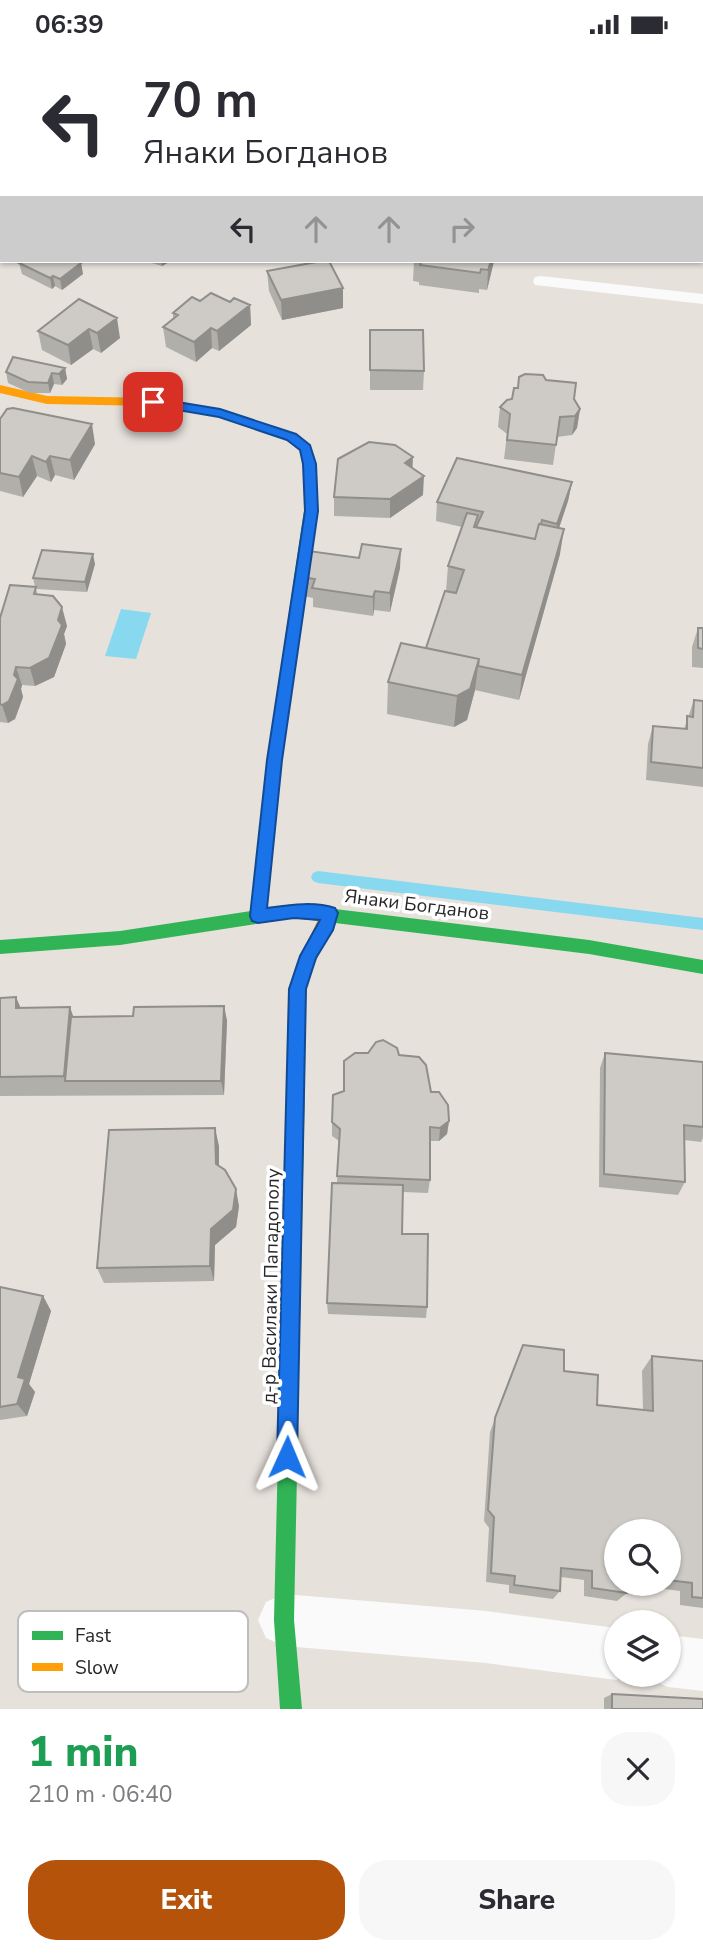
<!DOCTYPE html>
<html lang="en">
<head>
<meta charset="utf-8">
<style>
	body { margin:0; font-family:"Nunito Sans",sans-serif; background:#f7f7f7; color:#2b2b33; height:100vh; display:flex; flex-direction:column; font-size:26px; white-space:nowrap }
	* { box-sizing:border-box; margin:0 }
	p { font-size:23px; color:#7c7c81 }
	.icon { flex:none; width:38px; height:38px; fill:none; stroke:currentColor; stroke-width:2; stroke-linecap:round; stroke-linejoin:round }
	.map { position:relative; height:1660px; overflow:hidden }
	.drawer { display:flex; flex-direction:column; background:#fff; flex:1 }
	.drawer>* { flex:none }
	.banner { position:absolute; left:0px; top:0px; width:704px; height:214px; box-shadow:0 2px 5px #0004; background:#fff; color:#2b2b33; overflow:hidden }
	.tools { position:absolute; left:604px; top:1470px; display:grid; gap:14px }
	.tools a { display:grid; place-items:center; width:77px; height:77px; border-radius:50%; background:#fff; box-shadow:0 2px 5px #0004; font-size:35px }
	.pin { position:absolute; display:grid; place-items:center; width:60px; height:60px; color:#fff; margin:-30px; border-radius:14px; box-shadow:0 4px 10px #0006 }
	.me { position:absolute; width:77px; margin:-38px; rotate:1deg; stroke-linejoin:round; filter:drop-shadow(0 0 5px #0008) }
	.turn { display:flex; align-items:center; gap:24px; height:147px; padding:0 28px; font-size:32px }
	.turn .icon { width:91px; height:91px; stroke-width:2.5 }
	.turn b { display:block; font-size:49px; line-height:60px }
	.lanes { display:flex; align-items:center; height:66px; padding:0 28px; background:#0003; justify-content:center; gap:35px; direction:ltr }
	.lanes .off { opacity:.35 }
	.round { display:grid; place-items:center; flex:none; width:74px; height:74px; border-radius:28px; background:#f7f7f7 }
	.headline { display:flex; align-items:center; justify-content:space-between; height:119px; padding:0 28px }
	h1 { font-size:42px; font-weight:800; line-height:52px; color:#1e9e55 }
	.cta { display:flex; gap:14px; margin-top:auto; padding:14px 28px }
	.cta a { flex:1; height:80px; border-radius:28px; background:#b45309; color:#fff; font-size:28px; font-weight:800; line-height:80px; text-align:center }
	.cta a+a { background:#f7f7f7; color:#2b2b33 }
	.status { display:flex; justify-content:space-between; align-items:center; height:49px; padding:0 35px; background:#fff; direction:ltr }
	.status svg { height:19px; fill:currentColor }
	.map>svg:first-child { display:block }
	.water { fill:#88d8ef }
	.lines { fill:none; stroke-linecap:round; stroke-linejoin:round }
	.stream { fill:#88d8ef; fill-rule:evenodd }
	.lane { fill:#fbfafa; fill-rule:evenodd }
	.street { fill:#fbfafa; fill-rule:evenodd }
	.fast { fill:#30b455; fill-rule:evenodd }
	.slow { fill:#ff9f0a; fill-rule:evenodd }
	.wall { fill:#b1afaa; fill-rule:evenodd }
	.shaded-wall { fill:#908e8b }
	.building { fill:#cecbc6; stroke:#908e8b; stroke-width:2 }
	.route { fill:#1a73e8; stroke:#114b97; stroke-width:2 }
	.labels { text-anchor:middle; stroke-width:7; stroke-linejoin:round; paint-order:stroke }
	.street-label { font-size:19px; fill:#272727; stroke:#fff }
	.key { fill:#fff; stroke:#bebebe; stroke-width:2 }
	.key-label { font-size:19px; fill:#272727 }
</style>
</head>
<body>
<div class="status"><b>06:39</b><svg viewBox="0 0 49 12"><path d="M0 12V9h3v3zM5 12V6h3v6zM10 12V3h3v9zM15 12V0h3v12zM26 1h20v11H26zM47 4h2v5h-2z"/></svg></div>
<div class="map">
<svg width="703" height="1660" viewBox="0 0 703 1660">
	<rect width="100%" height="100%" fill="#e6e1db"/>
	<!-- water -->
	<path class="water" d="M121,560l30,4 -15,46 -31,-3z"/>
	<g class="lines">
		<!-- stream -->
		<path class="stream" d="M318,822l385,47v12l-385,-47 -5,-2 -2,-4 2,-4z"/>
		<!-- lane -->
		<path class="lane" d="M134,0h15l-16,2z
			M280,0h17l1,2h-17z
			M541,227l162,18v10l-168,-19 -2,-4 2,-4z"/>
		<!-- street -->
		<path class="street" d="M652,0h24l1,2h-24z
			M702,177h1v18h-1z
			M284,1545l202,17 130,17v47h12l-12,5 -130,-17 -202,-17 -18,-8 -8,-18 8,-18z
			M668,1586l35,4v52l-35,-4 -18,-8 -2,-4h20z"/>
		<!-- fast -->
		<path class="fast" d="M311,437l7,5v20l-37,249 -14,148 27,-4 295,36 114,20v14l-114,-20 -295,-36 -174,27 -120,9v-14l120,-9 131,-20 16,-151 37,-249v-20z
			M296,1022l6,2 3,6 -11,541 8,89h-22l-6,-89 13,-541 3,-6z"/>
		<!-- slow -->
		<path class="slow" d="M0,336l47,11 106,2 71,12 71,24 14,11 7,19 2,27 -2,3h-10l-2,-30 -5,-14 -12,-10 -69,-23 -65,-11 -106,-2 -47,-11z
			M329,857l6,2 2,5 -25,57 -6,20 -1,89 -3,6 -6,2 -6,-2 -3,-6 3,-89 5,-20 26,-57 2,-5z"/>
	</g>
	<!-- wall -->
	<path class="wall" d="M0,0h81l-1,2h-78l-2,-1z
		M168,0h74l-2,2h-99z
		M699,0h4v31l-1,-7v-22h-4z
		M145,212h26l-9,5z
		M414,212h80l-7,29 -8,-1v4l-60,-8v-3l-6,-1z
		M79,213l2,1 2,11 -21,16 -7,-4 -3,3 -30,-15 -3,-11z
		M267,222l76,37 -61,12 -13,-29z
		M79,250l41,39 -19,15 -8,-4 -22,16 -29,-15 -4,-19z
		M200,252l30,1 20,3 1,20 -32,26 -7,-3 -16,14 -30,-15 -3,-20 10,-8v-6z
		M370,281l54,41 -1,19h-53z
		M65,319l2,11 -5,6 -8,-1 -4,9h-20l-22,-10 -2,-11z
		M546,331l28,19 6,10 -3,19 -5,7 -15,2 -4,28 -49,-6 3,-25 -9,-7 2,-20 12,-8 6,-11z
		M0,370l95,25 -21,36 -19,-5 -4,7 -14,-6 -14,21 -23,-6z
		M413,419l10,27 -33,23 -56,-2v-19z
		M572,433l-4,19 -9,27 1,26 -41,146 -44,-10 -8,30 -13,7 -67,-13 1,-32 38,-34 20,-57 2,-25 14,-39 -26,-6 1,-19z
		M95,515l-8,28 -51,-3 2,6 29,31 -3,8 2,10 -12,33 -19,9 -13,-1 -1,4 2,8 -8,22 -7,4 -8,-1v-104l35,-31 -2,-9z
		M400,519l-10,44 -16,-2 -1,6 -60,-9v-9l-10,-2 -1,-19z
		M703,578v41l-11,-1v-20l6,-19h5z
		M694,651l9,1v86l-57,-7 2,-36 5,-18 31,3z
		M0,949l21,10 52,9 60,-1 91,-10 3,15 -3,74 -224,1z
		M605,1004l98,9v76l-2,4 -17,-2 1,42 -7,13 -79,-8 1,-119z
		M399,1006l32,37 18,29 -2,13 -8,7h-9v39l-2,13 -25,-1 -1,42 25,73 -1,11 -98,-4 -1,-11 10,-120 2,-42 -7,-5v-14l12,-31z
		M219,1097v20l20,40 -3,21 -21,18 -1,36 -110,2 -7,-15z
		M0,1238l43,9 8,15 -22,73 6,8 -8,24 -27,4z
		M523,1296l41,26 33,34 46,5 -1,-39 10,-15 51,5v247l-23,-3v-14l-53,-7v9l-10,8 -33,-5v-16l-23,-3 -1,14 -7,8 -44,-6v-8l-23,-3 3,-54 -5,-7 6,-89zM668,1482v53h-52z
		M612,1645l91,15h-99v-11z"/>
	<!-- shaded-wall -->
	<path class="shaded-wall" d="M196,0h17v2h-16z
		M231,0h11l-2,2h-9z
		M76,212h3l1,3 1,-1 2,11 -21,16 -2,-11z
		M162,212h9l-9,5z
		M491,212h3l-7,29 1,-20z
		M53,227l2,10 -3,3 -2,-11z
		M343,239v20l-61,12 -1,-20z
		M250,256l1,20 -32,26 -2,-20z
		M117,269l3,20 -19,15 -4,-20z
		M211,279l1,20 -16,14 -2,-20z
		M89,280l4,20 -22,16 -3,-20z
		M65,319l2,11 -5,6 -3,-11z
		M52,324l2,11 -4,9 -2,-10z
		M580,360l-3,19 -5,7 3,-19z
		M92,375l3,20 -21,36 -4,-20z
		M32,407l5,20 -14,21 -4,-20z
		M50,407l5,19 -4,7 -5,-20z
		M413,408l-1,20 -7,-14z
		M424,427l-1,19 -33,23v-19z
		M572,433l-4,19 -14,42 3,-19z
		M564,480l-4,25 -41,146 3,-25z
		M401,500l-1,19 -10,44v-19z
		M93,505l2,10 -8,28 -2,-10z
		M375,542l-1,19 -1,6v-19z
		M62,558l5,19 -3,8 2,10 -12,33 -19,9 -5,-18 28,-48z
		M479,610l-4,31 -8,30 -13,7 3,-31z
		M16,618l6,18 -1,4 2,8 -8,22 -7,4 -6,-18z
		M16,948l9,21 -9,-10z
		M224,957l3,15 -3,74 -3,-14z
		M70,958l7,20 -12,54 -1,-5z
		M449,1072l-2,13 -8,7 1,-13z
		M215,1079l4,18v35l-3,-17z
		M236,1140l3,17 -3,21 -21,18 -1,36 -4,-15 1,-37z
		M43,1247l8,15 -22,73 6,8 -8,24 -10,-12 1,-27z"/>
	<!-- building -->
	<path class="building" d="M143,0h24l4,2h-30z
		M413,0h42l10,2h-52z
		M22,212h54l5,2 -21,16 -7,-3 -3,2 -31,-15z
		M322,212h7l14,27 -62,12 -14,-29z
		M414,212h77l-3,9 -7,-1 -1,4 -60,-8 1,-3z
		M211,244l19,9 4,-4 16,7 -33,26 -6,-3 -17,14 -31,-15 15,-12 -5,-2 19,-16 8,4z
		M79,250l38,19 -20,15 -8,-4 -21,16 -30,-14z
		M370,281h53l1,41 -54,-1z
		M13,308l52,11 -6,6 -7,-1 -4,10 -20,-1 -22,-10z
		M525,325l18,1 3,5 30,3 -2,16 6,10 -5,7 -15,1 -4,28 -49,-5 3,-26 -10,-7 7,-7 5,-1 2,-11h4l1,-11z
		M13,359l79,16 -22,36 -20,-4 -4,6 -14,-6 -13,21 -19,-4v-54l7,-10z
		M369,393l26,3 18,12 -8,6 19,13 -34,23 -56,-2 4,-38z
		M457,409l115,24 -15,42 -15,-4 -1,4h-2l-4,15 -59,-12 7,-15 -46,-10z
		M467,464l11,2 -4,12 61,12 4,-15 25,5 -42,146 -44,-9 1,-7 -53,-11 19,-57 11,2 8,-23 -16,-4z
		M362,495l39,5 -11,44 -15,-2 -2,6 -61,-9 3,-9 -13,-2 7,-26 50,7z
		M42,501l51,4 -8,28 -52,-4z
		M10,536l26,2 -2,7 19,2 9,11 -4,13 4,5 -13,33 -19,10 -14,-1 -2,8 4,4 -9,22 -7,4 -2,-1v-86z
		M698,579h5v21l-5,-1z
		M401,594l78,16 -9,30 -13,7 -69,-14z
		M694,651l9,1v67l-52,-6 2,-36 34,3v-13l6,1z
		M16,948v11l54,-1 -6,69 -64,1v-79z
		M224,957l-3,75h-156l6,-64 62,-1 1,-9z
		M383,991l14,8 2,7 20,2 7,8 5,27h8l9,13 1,16 -9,7 -10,-1v53l-93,-4 3,-47 -8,-7 1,-27 11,-4v-30l11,-8h13l8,-11z
		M605,1004l98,9v65l-19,-2 1,57 -81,-8z
		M215,1079l1,36 9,6 11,19 -3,21 -22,19 -1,37 -113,2 12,-138z
		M332,1134l71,2 -1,49h26l-1,73 -100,-4z
		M0,1238l43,9 -25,81 7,2 -8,25 -17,3z
		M523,1296l41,5v21l34,4 -1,30 56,6 -1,-55 51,5v237l-11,-1v-14l-24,-3v-49h-52v53h11v9l-35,-5v-17l-31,-3 -1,23 -46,-6 1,-9 -24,-3 3,-56 -6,-7 7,-92z
		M612,1645l91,5v10h-91z"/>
	<!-- route -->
	<path class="route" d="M153,349l67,11 76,25 14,11 6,19 2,47 -36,249 -15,148c22,-3 47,-7 68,0l3,5 -5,17 -17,28 -10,31 -9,468 -3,7 -7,3 -7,-3 -3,-7 12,-468 11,-33 20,-36 -26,-2 -36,5 -6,-2 -2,-5 17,-156 38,-249 -2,-47 -3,-14 -13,-10 -68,-23 -71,-12v-6z"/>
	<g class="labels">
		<!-- street labels -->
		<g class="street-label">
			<text transform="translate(417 855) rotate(7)" y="7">Янаки Богданов</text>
			<text transform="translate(270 1237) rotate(-89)" y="7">д-р Василаки Пападополу</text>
		</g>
	</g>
	<!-- legend -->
	<rect x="18" y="1562" width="230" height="81" rx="10" class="key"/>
	<rect x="32" y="1582" width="31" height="9" fill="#30b455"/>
	<rect x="32" y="1614" width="31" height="8" fill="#ff9f0a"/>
	<g class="key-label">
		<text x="75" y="1593">Fast</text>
		<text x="75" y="1625">Slow</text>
	</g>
</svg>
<div class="tools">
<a><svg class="icon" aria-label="search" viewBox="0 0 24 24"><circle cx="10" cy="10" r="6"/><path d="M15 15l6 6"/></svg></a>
<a><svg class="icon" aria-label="layers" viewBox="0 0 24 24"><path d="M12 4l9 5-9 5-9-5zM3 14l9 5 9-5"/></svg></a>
</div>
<div class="pin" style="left:153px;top:353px;background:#d93025"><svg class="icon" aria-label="arrive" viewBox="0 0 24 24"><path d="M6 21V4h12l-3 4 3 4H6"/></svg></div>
<svg class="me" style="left:287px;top:1408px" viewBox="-20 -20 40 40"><path d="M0-17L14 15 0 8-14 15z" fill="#1a73e8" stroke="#fff" stroke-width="4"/></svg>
<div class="banner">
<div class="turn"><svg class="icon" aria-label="left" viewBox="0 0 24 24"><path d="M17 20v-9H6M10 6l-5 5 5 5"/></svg><div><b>70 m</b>Янаки Богданов</div></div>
<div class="lanes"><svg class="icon" aria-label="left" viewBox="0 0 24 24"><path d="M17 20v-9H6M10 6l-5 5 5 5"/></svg><svg class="icon off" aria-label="ahead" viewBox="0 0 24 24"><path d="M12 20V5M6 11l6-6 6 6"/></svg><svg class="icon off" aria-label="ahead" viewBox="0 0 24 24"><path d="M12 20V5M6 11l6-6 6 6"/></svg><svg class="icon off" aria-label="right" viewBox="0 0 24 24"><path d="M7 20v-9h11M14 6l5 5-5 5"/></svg></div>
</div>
</div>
<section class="drawer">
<div class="headline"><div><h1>1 min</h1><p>210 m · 06:40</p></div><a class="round"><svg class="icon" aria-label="close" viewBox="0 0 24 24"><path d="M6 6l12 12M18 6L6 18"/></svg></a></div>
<div class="cta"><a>Exit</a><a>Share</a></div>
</section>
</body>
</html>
